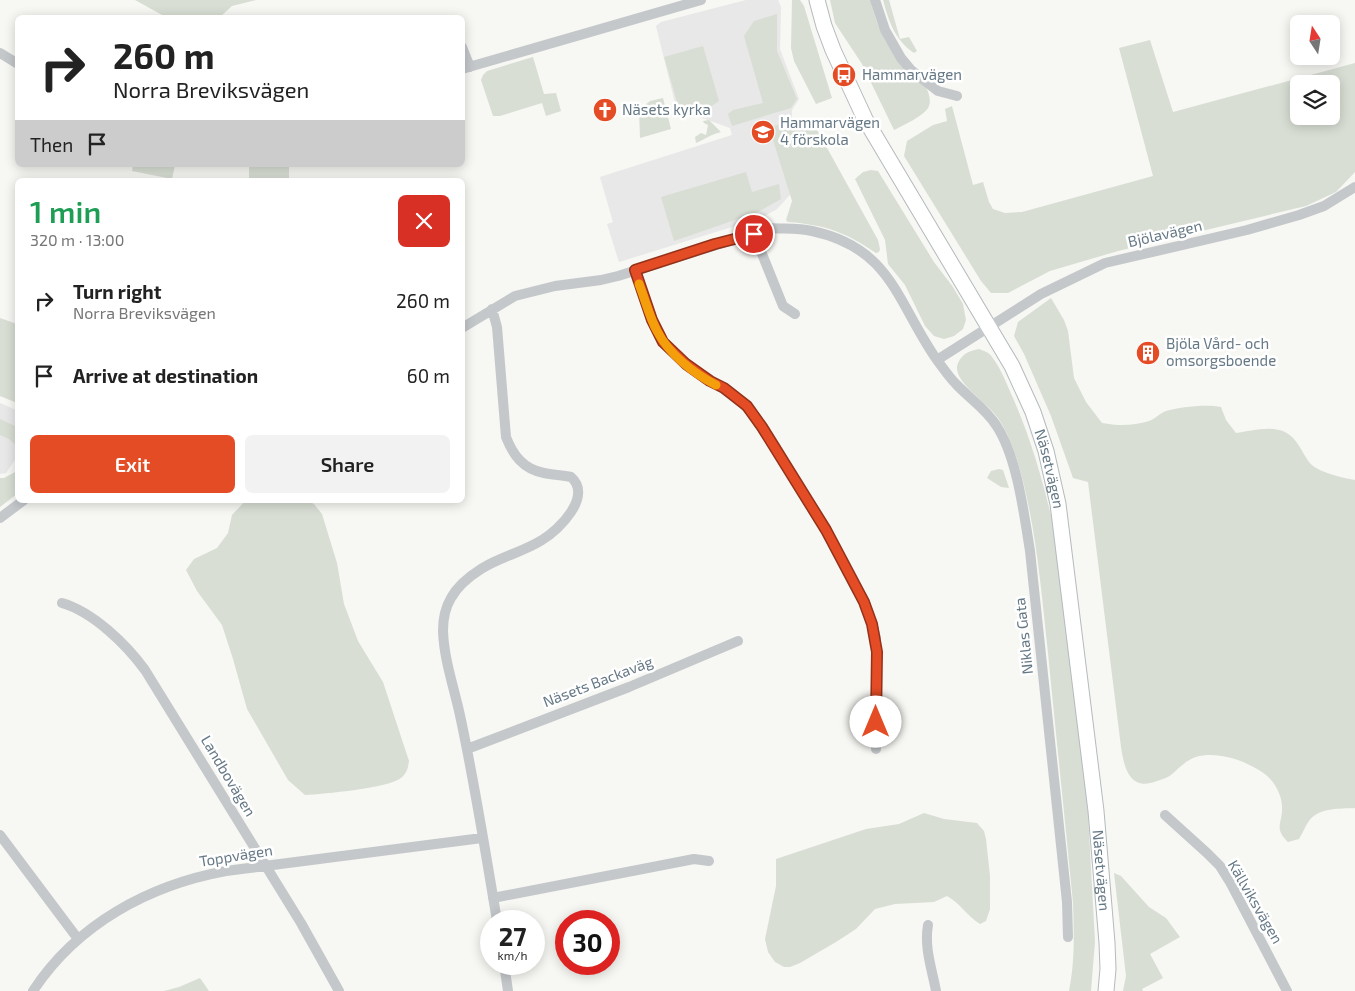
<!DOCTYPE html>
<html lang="en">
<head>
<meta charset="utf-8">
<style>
	body { margin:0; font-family:"Exo 2",sans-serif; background:#f2f2f2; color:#222; height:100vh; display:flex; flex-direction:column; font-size:19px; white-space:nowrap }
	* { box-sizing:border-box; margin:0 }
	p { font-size:16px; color:#767676 }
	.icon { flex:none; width:28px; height:28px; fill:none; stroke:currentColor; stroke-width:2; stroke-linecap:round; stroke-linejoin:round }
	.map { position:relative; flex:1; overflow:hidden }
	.drawer { position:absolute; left:15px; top:178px; width:450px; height:325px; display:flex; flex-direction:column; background:#fff; border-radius:8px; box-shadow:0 2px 12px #0003 }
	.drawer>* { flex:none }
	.banner { position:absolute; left:15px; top:15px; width:450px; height:152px; border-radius:8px; box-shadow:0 2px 12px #0003; background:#fff; color:#222; overflow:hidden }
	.needle { width:32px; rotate:348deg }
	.controls { position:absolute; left:1290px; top:15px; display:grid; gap:10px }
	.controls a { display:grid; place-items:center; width:50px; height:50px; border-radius:8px; background:#fff; box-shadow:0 2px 12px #0003; font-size:25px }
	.speed { position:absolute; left:480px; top:910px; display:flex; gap:10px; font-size:25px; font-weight:700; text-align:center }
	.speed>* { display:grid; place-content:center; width:65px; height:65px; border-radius:50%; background:#fff; box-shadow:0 2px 12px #0003; line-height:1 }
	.speed small { font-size:12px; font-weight:400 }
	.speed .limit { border:8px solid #d22; background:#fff; color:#111 }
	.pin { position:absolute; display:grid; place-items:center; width:42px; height:42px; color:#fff; margin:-21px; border:2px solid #fff; border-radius:50%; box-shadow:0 1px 5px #0007 }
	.me { position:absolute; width:55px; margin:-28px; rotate:0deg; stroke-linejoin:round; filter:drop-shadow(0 0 4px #0008) }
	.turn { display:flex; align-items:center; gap:18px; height:105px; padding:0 15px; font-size:22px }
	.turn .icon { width:65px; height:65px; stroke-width:2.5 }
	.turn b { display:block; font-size:35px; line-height:42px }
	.then { display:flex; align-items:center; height:48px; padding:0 15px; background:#0003; gap:10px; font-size:19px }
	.round { display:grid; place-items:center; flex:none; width:52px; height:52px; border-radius:8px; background:#f2f2f2 }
	.summary { display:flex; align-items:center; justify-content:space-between; height:85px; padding:0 15px }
	h1 { font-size:30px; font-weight:600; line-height:38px; color:#1e9e55 }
	.action { display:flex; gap:10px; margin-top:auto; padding:10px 15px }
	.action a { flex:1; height:58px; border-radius:8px; background:#e44c26; color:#fff; font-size:20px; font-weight:600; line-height:58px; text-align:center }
	.action a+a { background:#f2f2f2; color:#222 }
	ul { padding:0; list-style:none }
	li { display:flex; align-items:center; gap:15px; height:75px; padding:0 15px }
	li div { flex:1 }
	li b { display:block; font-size:19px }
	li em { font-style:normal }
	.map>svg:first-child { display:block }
	.built { fill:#e7e8e7 }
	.green { fill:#d8ded4; fill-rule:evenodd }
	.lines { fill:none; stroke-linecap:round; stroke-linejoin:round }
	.secondary-casing { stroke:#b4babe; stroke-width:17 }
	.street { stroke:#c4c8cb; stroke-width:10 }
	.secondary { stroke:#fff; stroke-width:15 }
	.route-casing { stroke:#943119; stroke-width:12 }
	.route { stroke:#e44c26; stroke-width:9 }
	.slow { stroke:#f59e0b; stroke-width:9 }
	.labels { text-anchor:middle; stroke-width:5; stroke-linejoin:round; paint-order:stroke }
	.poi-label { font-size:15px; fill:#657885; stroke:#fff; text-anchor:start }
	.street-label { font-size:15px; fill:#657885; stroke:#fff }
</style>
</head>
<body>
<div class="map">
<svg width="1355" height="991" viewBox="0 0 1355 991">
	<rect width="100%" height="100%" fill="#f7f7f3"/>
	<!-- built -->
	<path class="built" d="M746,0h32l3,7 -1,42 19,50 -7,11v8l13,55 -5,11 -23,25 -16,9 -142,44 -12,-38 6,-2 -13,-45 132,-42 -2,-7 -47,-17 -8,-8 -19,-77 5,-4z
		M0,403l18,8 -1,46 -11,16 -6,1z"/>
	<!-- green -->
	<path class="green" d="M135,0h121l-24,6 -12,11 -50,1 -6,-2z
		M792,0h8l4,6 28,92 -16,6 -22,-43 -3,-13z
		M830,0h40c4,13 8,28 15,40 12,17 51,44 44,66 -3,9 -27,20 -35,24l-32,-66 -27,-41z
		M883,0h6l11,39 9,-2 8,14 -3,2c-19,-13 -25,-31 -31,-53z
		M777,14v37l20,48 -6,9 -59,18 -4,-12 5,-4 30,-7 -19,-67 10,-15z
		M1150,40l23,72 182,-49v109l-19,20 -30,14 -188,45 -68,20 -42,22h-17l-10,-12 -77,-125 3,-15 26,-16 14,-4 -2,-12 7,-3 21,79 10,-3 6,20 4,7 12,4 17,-1 131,-36 -34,-128zM1299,84h32v32h-32z
		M703,46l16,55 -19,13 -15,-5 -8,-7 -13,-45z
		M533,57l11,37 12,-1 5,18 -15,5 -4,-13 -42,13h-7l-12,-36 2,-5 4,-4z
		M663,98l8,31 -31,9 -1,-28 11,-9z
		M807,118l4,1 67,121 2,9 -1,3 -3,1c-31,-21 -50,-28 -88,-31l-2,-2 6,-19 -23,-74z
		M709,120l12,12c-9,2 -16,7 -25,11l-1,-6 6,-4 5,2 2,-10 -4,-2 -1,-2z
		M133,165h42l-3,14 -40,-8z
		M249,165h40v14l-40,1z
		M871,170l7,1 56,91 19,25 10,17 3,16 -3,9 -9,7 -10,3 -10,-3 -9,-10 -20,-41 -17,-21 -3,-24 -30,-61 8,-7z
		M746,172l6,20 27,-8 2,15 -23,13 -84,29 -13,-44z
		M1051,298l13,22 4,11 6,47 12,24 16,21c16,3 31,3 47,-2 6,-2 11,-8 17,-10 14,-4 40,-7 55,-4l5,13 10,13c15,-2 34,-8 49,-1 13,7 16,19 24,30 7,10 34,16 46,18v328c-15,1 -36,-1 -46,13 -4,5 -6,12 -10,18l-11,3c-15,-14 -5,-19 -6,-35 0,-13 -9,-28 -20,-35 -18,-12 -45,-21 -66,-15 -10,3 -18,12 -25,18 -4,3 -9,4 -14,6 -27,11 -33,-13 -36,-34l-33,-265 -15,-4 -22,-62 -27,-62 -10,-18 4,-14z
		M0,318l17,6v79l-17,-7z
		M979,349c5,2 10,3 13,8 9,11 15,28 21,41 18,41 30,83 40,126l34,271 8,147 -4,49h-22c6,-30 5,-58 4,-88 -8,-84 -17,-167 -25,-250 -7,-64 -12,-129 -30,-190 -5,-16 -11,-32 -20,-45 -10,-15 -48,-38 -40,-55 5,-10 11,-12 21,-14z
		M0,419l17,8v19l-8,-7 -9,-4z
		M999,469l4,1 6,18 -8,-1 -14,-9 4,-7z
		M17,471v23l-17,13v-29h4z
		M246,500h59l9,4 8,10 15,49 7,41 14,37 25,41 26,79c-1,7 -2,12 -8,17 -12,10 -78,16 -96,17l-17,-15 -41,-71 -14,-50 -11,-34 -25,-34 -11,-21 8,-11 23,-11 11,-15 4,-18z
		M924,813l20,6 33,4 7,8 2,8 4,37v33l-4,12 -6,3c-13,-8 -20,-21 -33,-28l-13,6 -39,2 -20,5 -19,20 -20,13 -36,21 -10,4h-6l-9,-5 -7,-10 -3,-13 11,-53v-27l90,-30 33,-5z
		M1114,873l7,3 28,31 17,11 14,19 -30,17 13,24 -21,11 1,2h-20l3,-15z
		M200,978l9,13h-45l15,-4z"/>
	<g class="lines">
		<!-- secondary casing -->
		<g class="secondary-casing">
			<g id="secondary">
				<path id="s1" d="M817,0l7,26 9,24 32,69 147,247 21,46 13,39 12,53 38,307 11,132 1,26 -2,22"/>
			</g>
		</g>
		<!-- street -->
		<path class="street" d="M875,0l10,30 16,28 10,12 27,21 19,5
			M462,47l8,20
			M0,53l18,11
			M462,69l239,-69
			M754,234l29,72 12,8
			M635,271l17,49 11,21 23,23 50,33 18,18 72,115 38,72 5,12 7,24v111
			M492,309l5,18 9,110c7,18 17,32 38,36 9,2 18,2 27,4 22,19 -12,53 -29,63 -19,12 -42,17 -61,29 -11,7 -24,18 -30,29 -6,10 -8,21 -8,33 1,30 12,59 18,89 14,66 25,134 36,201
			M462,328l53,-32 40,-10 46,-6 17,-4 152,-48c14,1 28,0 42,3 80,17 85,72 125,129l104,-66 64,-31 142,-33 52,-15 25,-9 31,-19
			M937,360c6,8 12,17 19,24 13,14 30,25 40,41 21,31 28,89 34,126l37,351 1,35
			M0,518l24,-18
			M62,603c31,9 64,41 83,67l156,253 38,68
			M467,749l162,-62 109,-46
			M1165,815l42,38 13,13 10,16 57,109
			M0,835l78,104
			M493,898l201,-39 15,2
			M928,925c-4,23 4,44 8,66
			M504,964l4,27
			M33,991c44,-67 116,-106 193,-120l256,-33"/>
		<!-- secondary -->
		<use href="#secondary" class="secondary"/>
	</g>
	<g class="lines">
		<!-- route casing -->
		<g class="route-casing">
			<path id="route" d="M754,234l-39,10 -80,26 17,50 11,22 23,22 24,17 14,7 23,18 15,21 64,103 38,72 8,22 5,28 -1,70"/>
		</g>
		<!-- route -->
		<use href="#route" class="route"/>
		<!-- slow -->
		<path class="slow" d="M639,284c6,15 10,32 18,47 12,23 36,42 59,54"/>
	</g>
	<!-- icons -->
	<defs>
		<g id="bus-disc" transform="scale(1.25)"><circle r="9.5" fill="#e44c26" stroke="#fff"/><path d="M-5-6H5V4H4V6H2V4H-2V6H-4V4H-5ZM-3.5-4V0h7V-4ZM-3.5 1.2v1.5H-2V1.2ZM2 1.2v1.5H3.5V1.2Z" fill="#fff"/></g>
		<g id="church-disc" transform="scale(1.25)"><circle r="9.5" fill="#e44c26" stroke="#fff"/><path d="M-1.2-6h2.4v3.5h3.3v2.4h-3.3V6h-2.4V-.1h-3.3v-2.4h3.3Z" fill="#fff"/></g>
		<g id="school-disc" transform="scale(1.25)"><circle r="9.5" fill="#e44c26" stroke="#fff"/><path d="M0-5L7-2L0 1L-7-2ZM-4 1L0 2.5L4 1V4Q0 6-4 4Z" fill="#fff"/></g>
		<g id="building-disc" transform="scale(1.25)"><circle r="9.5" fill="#e44c26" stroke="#fff"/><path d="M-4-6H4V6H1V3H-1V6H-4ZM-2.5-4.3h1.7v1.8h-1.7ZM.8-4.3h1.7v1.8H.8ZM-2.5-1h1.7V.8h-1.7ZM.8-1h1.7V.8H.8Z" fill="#fff"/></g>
	</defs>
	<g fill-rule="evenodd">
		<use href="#bus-disc" x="844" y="75"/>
		<use href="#church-disc" x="605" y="110"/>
		<use href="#school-disc" x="763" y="132"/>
		<use href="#building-disc" x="1148" y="353"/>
	</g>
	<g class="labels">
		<!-- poi labels -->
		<g class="poi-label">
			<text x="862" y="80">Hammarvägen</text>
			<text x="622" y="115">Näsets kyrka</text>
			<text x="780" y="128">Hammarvägen<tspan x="780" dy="17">4 förskola</tspan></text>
			<text x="1166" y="349">Bjöla Vård- och<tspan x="1166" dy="17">omsorgsboende</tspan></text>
		</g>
		<!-- street labels -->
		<g class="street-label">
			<text transform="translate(1165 234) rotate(-13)" y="5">Bjölavägen</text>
			<text dy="5" stroke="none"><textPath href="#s1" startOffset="526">Näsetvägen</textPath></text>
			<text transform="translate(1024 636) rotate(-96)" y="5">Niklas Gata</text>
			<text transform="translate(598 682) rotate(-21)" y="5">Näsets Backaväg</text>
			<text transform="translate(228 776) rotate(59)" y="5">Landbovägen</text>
			<text transform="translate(236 856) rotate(-9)" y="5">Toppvägen</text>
			<text dy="5" stroke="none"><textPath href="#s1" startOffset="931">Näsetvägen</textPath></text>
			<text transform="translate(1255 902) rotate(60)" y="5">Källviksvägen</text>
		</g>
	</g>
</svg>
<div class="controls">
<a><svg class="needle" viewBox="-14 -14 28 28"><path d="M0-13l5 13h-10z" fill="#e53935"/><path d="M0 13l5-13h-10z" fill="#767676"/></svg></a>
<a><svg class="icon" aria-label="layers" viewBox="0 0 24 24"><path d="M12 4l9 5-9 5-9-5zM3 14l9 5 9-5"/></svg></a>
</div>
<div class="speed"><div>27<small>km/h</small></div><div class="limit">30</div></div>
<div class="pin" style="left:754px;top:234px;background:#d93025"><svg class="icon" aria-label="arrive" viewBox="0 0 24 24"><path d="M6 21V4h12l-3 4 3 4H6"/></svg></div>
<svg class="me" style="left:876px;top:722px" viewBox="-20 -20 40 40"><circle r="19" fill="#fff"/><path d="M0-13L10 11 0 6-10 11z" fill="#e44c26"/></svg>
<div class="banner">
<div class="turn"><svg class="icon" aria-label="right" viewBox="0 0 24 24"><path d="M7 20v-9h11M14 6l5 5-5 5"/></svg><div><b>260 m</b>Norra Breviksvägen</div></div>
<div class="then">Then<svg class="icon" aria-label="arrive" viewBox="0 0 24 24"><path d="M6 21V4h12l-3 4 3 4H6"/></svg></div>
</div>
<section class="drawer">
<div class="summary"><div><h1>1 min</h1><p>320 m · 13:00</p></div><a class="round" style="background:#d93025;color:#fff"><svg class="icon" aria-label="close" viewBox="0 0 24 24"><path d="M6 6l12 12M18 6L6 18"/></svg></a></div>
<ul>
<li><svg class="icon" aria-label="right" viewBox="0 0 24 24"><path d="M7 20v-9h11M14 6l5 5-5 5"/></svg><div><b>Turn right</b><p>Norra Breviksvägen</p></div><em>260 m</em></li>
<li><svg class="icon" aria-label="arrive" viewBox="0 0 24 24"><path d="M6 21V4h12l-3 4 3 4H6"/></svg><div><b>Arrive at destination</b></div><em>60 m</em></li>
</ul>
<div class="action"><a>Exit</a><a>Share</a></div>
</section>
</div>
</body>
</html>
